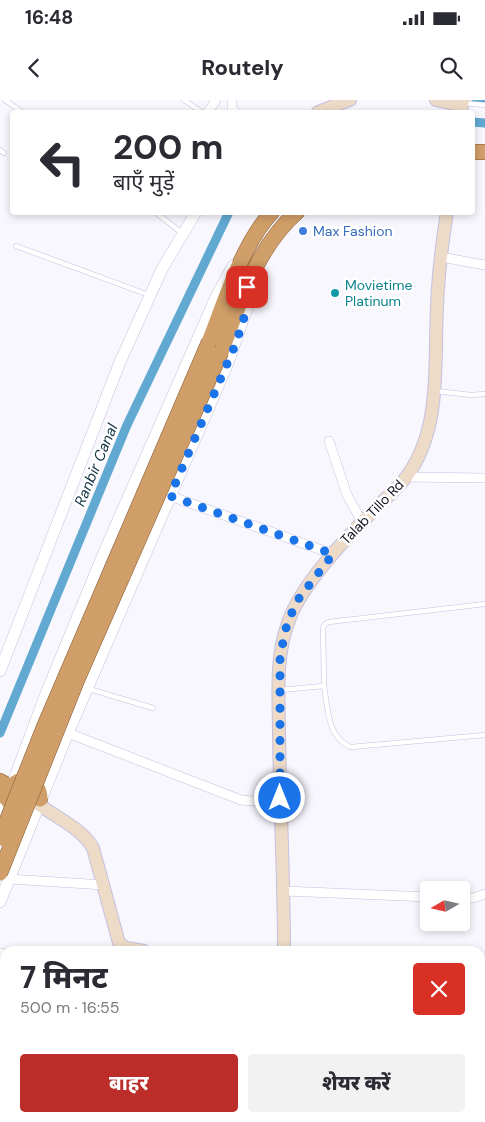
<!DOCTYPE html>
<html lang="hi">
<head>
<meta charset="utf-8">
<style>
	body { margin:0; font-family:"DM Sans","Noto Sans Devanagari",sans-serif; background:#f2f2f3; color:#2b2b33; height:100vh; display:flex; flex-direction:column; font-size:19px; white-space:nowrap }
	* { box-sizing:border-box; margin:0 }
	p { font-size:16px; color:#7c7c81 }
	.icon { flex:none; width:28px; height:28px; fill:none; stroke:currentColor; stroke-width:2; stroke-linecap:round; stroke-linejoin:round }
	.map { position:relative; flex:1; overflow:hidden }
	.panel { position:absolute; left:0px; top:846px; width:485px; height:176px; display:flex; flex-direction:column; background:#fff; border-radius:15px 15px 0 0; box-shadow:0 2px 8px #0003 }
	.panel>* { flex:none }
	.banner { position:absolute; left:10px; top:10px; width:465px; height:105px; border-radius:5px; box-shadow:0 2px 8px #0003; background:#fff; color:#2b2b33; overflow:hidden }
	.needle { width:32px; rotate:261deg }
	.buttons { position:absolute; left:420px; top:781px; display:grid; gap:10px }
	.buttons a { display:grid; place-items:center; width:50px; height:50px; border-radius:5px; background:#fff; box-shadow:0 2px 8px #0003; font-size:25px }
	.pin { position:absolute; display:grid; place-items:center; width:42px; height:42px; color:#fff; margin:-21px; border-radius:10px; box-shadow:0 2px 8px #0006 }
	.me { position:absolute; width:55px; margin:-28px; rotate:0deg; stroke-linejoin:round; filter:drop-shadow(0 0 4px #0008) }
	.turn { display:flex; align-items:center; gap:18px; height:105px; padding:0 20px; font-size:22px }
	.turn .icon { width:65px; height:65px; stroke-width:2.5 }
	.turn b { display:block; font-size:35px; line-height:42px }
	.round { display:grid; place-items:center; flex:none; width:52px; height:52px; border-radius:5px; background:#f2f2f3 }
	.summary { display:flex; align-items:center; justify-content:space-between; height:85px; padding:0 20px }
	h1 { font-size:30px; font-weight:800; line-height:38px }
	.primary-button { display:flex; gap:10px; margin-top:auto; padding:10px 20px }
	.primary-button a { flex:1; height:58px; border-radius:5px; background:#bc2d2a; color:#fff; font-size:20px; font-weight:800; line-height:58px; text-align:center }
	.primary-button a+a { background:#f2f2f3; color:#2b2b33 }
	.status { display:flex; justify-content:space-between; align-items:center; height:35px; padding:0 25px; background:#fff; direction:ltr }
	.status svg { height:14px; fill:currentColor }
	header { display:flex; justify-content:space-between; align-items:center; height:65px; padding:0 20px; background:#fff; font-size:22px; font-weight:800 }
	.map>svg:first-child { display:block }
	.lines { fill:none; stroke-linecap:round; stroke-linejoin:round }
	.canal { stroke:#61a9d1; stroke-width:9 }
	.service-casing { stroke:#c5c0e1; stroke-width:5.5 }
	.minor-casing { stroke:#c5c0e1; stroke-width:10 }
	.tertiary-casing { stroke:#c5c0e1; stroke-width:12 }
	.secondary-casing { stroke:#c5c0e1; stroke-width:14 }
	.trunk-casing { stroke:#875d36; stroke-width:16 }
	.service { stroke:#fff; stroke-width:4.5 }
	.minor { stroke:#fff; stroke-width:9 }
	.tertiary { stroke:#fff; stroke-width:11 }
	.secondary { stroke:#eddbc7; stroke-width:12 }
	.trunk { stroke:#d09e68; stroke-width:15 }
	.trunk-bridge-casing { stroke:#875d36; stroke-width:16; stroke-linecap:butt }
	.trunk-bridge { stroke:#d09e68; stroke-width:15 }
	.route { stroke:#1a73e8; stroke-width:9; stroke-dasharray:0 16.2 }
	.shop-dot { fill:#3f7fe0; stroke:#fff; stroke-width:2 }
	.culture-dot { fill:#0f9aa8; stroke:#fff; stroke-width:2 }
	.labels { text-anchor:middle; stroke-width:5; stroke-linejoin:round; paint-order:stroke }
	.shop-label { font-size:14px; fill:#366cbe; stroke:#fff; text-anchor:start }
	.culture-label { font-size:14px; fill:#0d838f; stroke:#fff; text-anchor:start }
	.street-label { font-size:14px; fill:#15121e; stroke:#fff }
	.water-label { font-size:15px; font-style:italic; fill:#143546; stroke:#fff }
</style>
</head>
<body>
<div class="status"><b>16:48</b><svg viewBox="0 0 49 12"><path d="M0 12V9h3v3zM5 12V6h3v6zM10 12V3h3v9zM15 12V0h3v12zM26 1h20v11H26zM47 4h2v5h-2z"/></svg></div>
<header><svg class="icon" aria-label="back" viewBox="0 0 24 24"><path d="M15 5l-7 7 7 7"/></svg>Routely<svg class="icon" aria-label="search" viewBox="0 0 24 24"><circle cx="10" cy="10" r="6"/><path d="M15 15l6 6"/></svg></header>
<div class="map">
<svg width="485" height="1022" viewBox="0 0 485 1022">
	<rect width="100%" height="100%" fill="#f8f7fe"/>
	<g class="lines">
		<!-- canal -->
		<path class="canal" d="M476,0h9
			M472,22l13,1
			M0,633l127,-308 102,-213"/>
		<!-- service casing -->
		<g class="service-casing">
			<path id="service" d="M5,0l17,12
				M184,0l18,12
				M464,3l21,2
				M0,50l4,3
				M155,112l27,21
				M16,146l133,49
				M436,291l35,4 14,-1
				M324,586l-1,-58 2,-4 4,-2 156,-18
				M89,589l64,19
				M280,590l44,-4c4,22 3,52 27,61l134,-12"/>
		</g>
		<!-- minor casing -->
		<g class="minor-casing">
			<path id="minor" d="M232,0v9l3,3
				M208,12l8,-12
				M441,157l44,8
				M329,341l18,54 15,27
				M406,377l79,1
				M170,396l163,58
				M68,633l173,67 11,1 28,-3
				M9,779l95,6
				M284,791l145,6
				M461,798h12l12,-4
				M0,853l5,1
				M0,885h5
				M480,928l5,1
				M211,1018l13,4
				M272,1019l21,3"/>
		</g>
		<!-- tertiary casing -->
		<g class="tertiary-casing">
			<path id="tertiary" d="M0,571l120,-309 42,-93 34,-57
				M0,717l47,-126 55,-134 114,-260 17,-31
				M0,802l68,-169 160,-370 20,-58 1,-9 -2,-7"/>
		</g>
		<!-- secondary casing -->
		<g class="secondary-casing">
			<path id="secondary" d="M436,0l18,4v-4
				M318,12l32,-12
				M461,12l2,-12
				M38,704c18,13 44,25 55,44l26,95 7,5 18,3
				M284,851c0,-72 -4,-145 -5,-218 0,-36 -4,-75 9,-110 12,-37 55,-82 83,-110 11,-12 26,-23 36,-37 35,-48 27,-113 30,-169 1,-32 5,-63 10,-95
				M271,1022l1,-4"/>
		</g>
		<!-- trunk casing -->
		<g class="trunk-casing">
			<path id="trunk" d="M472,52h13
				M209,242c16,-40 33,-98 63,-130
				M221,252c19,-49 35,-104 76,-140
				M0,681l11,6c12,-14 29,-6 29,12
				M0,694c11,5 9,13 20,17"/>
		</g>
		<!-- service -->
		<use href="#service" class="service"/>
		<!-- minor -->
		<use href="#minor" class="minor"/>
		<!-- tertiary -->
		<use href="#tertiary" class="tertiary"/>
		<!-- secondary -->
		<use href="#secondary" class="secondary"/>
		<!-- trunk -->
		<use href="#trunk" class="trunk"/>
		<!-- trunk-bridge casing -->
		<g class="trunk-bridge-casing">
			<path id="trunk-bridge" d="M0,738l44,-111 165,-385
				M0,773l77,-193 144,-328"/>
		</g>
		<!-- trunk-bridge -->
		<use href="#trunk-bridge" class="trunk-bridge"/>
	</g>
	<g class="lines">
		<!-- route -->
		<path class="route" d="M247,187l2,9 -1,9 -12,38 -66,153 163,58 -36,47 -10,23 -7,32v142"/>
	</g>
	<!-- markers -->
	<circle class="shop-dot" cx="303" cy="131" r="5"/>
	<circle class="culture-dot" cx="335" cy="193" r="5"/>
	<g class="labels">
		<!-- shop labels -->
		<g class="shop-label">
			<text x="313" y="136">Max Fashion</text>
		</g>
		<!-- culture labels -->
		<g class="culture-label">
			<text x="345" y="190">Movietime<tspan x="345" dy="16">Platinum</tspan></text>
		</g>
		<!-- street labels -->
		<g class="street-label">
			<text transform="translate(372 412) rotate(-46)" y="5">Talab Tillo Rd</text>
		</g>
		<!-- water labels -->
		<g class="water-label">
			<text transform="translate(96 365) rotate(-67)" y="5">Ranbir Canal</text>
		</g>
	</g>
</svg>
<div class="buttons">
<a><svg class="needle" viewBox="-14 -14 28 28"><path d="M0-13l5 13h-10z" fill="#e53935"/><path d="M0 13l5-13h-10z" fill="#7c7c81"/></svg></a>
</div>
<div class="pin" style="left:247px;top:187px;background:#d93025"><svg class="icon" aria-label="arrive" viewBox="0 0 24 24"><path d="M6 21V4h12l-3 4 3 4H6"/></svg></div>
<svg class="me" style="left:280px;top:698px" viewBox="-20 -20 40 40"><circle r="17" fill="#1a73e8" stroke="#fff" stroke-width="3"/><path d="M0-11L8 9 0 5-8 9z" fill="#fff"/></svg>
<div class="banner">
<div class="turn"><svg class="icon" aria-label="left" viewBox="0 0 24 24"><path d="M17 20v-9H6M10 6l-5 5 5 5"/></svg><div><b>200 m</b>बाएँ मुड़ें</div></div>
</div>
<section class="panel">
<div class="summary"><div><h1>7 मिनट</h1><p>500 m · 16:55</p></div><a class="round" style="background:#d93025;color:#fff"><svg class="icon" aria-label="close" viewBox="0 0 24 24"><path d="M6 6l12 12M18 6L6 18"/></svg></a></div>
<div class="primary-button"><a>बाहर</a><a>शेयर करें</a></div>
</section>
</div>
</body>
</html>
